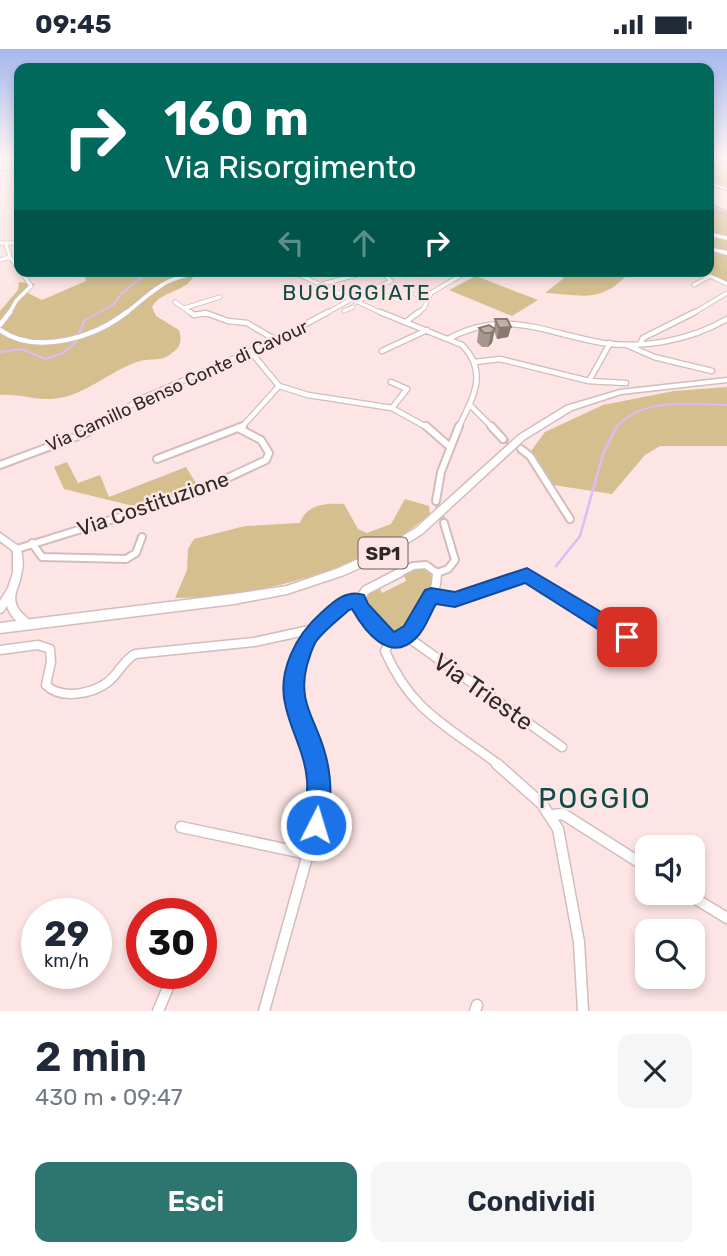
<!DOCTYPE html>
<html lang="it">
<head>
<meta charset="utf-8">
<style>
	body { margin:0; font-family:Rubik,sans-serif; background:#f6f6f7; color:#1f2937; height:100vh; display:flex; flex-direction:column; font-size:26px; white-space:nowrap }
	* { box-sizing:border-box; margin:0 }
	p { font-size:23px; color:#747a83 }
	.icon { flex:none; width:38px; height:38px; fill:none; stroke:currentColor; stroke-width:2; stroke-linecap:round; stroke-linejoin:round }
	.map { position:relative; height:962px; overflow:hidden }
	.panel { display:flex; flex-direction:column; background:#fff; flex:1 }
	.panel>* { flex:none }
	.top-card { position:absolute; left:14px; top:14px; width:700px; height:214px; border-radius:14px; box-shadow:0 4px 10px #0003; background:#00695c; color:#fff; overflow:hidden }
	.fabs { position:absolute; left:635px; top:786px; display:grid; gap:14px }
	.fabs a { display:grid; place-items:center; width:70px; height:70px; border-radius:14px; background:#fff; box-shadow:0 4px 10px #0003; font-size:35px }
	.speed { position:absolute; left:21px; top:849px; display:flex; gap:14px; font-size:35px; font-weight:700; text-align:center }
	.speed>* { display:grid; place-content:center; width:91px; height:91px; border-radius:50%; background:#fff; box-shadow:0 4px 10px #0003; line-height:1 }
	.speed small { font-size:18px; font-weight:400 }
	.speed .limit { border:10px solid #d22; background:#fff; color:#111 }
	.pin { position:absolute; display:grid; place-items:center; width:60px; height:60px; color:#fff; margin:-30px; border-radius:14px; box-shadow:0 4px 10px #0006 }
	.me { position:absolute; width:77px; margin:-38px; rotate:5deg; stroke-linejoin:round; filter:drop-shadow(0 0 5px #0008) }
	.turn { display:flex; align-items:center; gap:24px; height:147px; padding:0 35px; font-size:32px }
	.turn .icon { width:91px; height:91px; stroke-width:2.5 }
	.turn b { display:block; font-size:49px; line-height:60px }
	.lanes { display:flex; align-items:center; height:66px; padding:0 35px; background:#0003; justify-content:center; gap:35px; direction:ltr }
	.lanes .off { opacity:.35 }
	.round { display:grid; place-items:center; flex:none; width:74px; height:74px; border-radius:14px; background:#f6f6f7 }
	.summary { display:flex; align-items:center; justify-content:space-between; height:119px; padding:0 35px }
	h1 { font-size:42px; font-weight:600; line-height:52px }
	.cta { display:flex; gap:14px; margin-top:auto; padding:14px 35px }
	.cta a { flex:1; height:80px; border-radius:14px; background:#2d756f; color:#fff; font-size:28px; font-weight:600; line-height:80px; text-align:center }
	.cta a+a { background:#f6f6f7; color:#1f2937 }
	.status { display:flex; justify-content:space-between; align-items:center; height:49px; padding:0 35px; background:#fff; direction:ltr }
	.status svg { height:19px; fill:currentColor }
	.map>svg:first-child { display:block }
	.green { fill:#d5bf8e }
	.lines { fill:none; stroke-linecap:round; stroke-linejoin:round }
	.stream-far1 { stroke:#debbf7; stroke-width:2 }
	.stream { stroke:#debbf7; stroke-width:2.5 }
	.street-tunnel { stroke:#d5bfbf; stroke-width:6; stroke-dasharray:6 2.5; stroke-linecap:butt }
	.street-far5-casing { stroke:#d4bcbc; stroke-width:4.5 }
	.street-far4-casing { stroke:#d4bcbc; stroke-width:5 }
	.street-far3-casing { stroke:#d4bcbc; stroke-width:7 }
	.street-far2-casing { stroke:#d4bcbc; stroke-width:10 }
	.street-far1-casing { stroke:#d4bcbc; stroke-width:11 }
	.street-casing { stroke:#d4bcbc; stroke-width:13 }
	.secondary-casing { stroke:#d4bcbc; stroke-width:3 }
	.primary-casing { stroke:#d4bcbc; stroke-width:3 }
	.street-far5 { stroke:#fff; stroke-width:2.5 }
	.street-far4 { stroke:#fff; stroke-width:3.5 }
	.street-far3 { stroke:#fff; stroke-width:4.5 }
	.street-far2 { stroke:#fff; stroke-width:6 }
	.street-far1 { stroke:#fff; stroke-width:8 }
	.street { stroke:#fff; stroke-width:10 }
	.secondary { fill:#fff; fill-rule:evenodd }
	.primary { fill:#fff; fill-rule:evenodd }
	.wall { fill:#a7968d }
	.shaded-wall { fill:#887a73 }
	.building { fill:#c2afa4; stroke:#887a73; stroke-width:2 }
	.route { fill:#1a73e8; stroke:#114b97; stroke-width:2 }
	.labels { text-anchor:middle; stroke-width:5; stroke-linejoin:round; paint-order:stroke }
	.far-street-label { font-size:18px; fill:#302727; stroke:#fee5e5 }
	.shield { fill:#fee5e5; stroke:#6e6060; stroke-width:2 }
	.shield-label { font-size:19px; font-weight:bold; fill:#302727 }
	.far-quarter-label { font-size:21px; letter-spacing:2px; fill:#0e4c47; stroke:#fee5e5 }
	.street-label { font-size:21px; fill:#302727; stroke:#fee5e5 }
	.near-street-label { font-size:24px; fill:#302727; stroke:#fee5e5 }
	.near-neighbourhood-label { font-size:28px; letter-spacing:2px; fill:#0e4c47; stroke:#fee5e5 }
</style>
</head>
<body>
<div class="status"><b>09:45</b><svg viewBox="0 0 49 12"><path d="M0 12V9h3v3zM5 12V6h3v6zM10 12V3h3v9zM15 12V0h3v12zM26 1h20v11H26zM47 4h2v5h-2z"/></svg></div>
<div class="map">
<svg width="727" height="962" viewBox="0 0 727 962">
	<rect width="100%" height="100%" fill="#fee5e5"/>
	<!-- green -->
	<path class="green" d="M709,108h18v6l-14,-1 14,6v20l-18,-6z
		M709,154l18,7v73l-18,-9 3,-5 -3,-1z
		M84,222h99l10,7c-11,15 -32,13 -41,29l4,9 23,14c3,10 2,17 -7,23 -11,10 -23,4 -35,9 -26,9 -51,32 -78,36 -19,4 -39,-5 -59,-3v-84l18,-21 1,-8 16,2 -7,9 14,7 44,-19z
		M541,222h90c-30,33 -46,24 -86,22l19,-15z
		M476,227l62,24 -26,16 -63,-26z
		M727,338v59h-67l-15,9 -33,39 -59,-9 -22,-34 14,-19 58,-27 71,-14z
		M67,413l11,21 22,-8 9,22 77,-30 13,21 -67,22 -3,-5 -65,-16 -10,-22z
		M405,450l24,7 1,8c-63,55 -172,84 -255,84l12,-28 1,-21 6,-10 51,-13 55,-3c7,-19 25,-20 44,-19l14,25 9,4 24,-9z
		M419,519l10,2 5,12 -23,42 -15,11 -10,-1 -22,-28v-10l15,-10 3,7 24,-12 -3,-8z"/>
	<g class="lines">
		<!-- stream-far1 -->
		<path class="stream-far1" d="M717,108l10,3
			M718,110l-3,3 12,6
			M709,156l18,7
			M0,303l22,-3 23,10 18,-6 12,-10 9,-22 30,-17 7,-10 28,-23
			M616,379c24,-31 76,-24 111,-23"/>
		<!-- stream -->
		<path class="stream" d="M556,517l24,-30 23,-82 14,-28"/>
		<!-- street-tunnel -->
		<path class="street-tunnel" d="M503,390l18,10
			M436,452l8,22"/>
		<!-- street-far5 casing -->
		<g class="street-far5-casing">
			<path id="street-far5" d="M0,125l19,-4"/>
		</g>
		<!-- street-far4 casing -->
		<g class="street-far4-casing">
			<path id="street-far4" d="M709,185l18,4
				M0,194h19
				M6,196l4,12 9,12
				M0,211l10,-3
				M291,222l93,43
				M319,236l52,-14
				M694,236l16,-9 17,8
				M376,243l23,8
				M416,245l13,4
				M175,253l17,12
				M356,253l20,-10 -3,-3 18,-8 -10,-10
				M185,259l35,-11
				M344,262l9,-4
				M9,265l7,-13 15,-15 -10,-15
				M125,265c37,-30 39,-37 88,-43
				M202,265h6
				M325,265l25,-14
				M417,265l7,-6 7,-15 37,-22
				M692,265l35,-21"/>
		</g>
		<!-- street-far3 casing -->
		<g class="street-far3-casing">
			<path id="street-far3" d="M190,263l4,3 12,-2 22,8 19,2 29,17
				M380,263l82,33c27,27 11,53 -4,83
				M407,272l12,-9
				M0,276l10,-13
				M0,281c37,26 95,7 127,-18
				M448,290c57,-31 97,-6 155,4 41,6 88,-3 124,-24
				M641,293l2,-4 52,-26
				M627,296l27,12 58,14
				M382,302l45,-21
				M251,303l28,34 29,9 84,13 15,-19 -16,-7
				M475,313l25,-3 89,22 37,2
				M589,332l21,-38
				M470,356l23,23
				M392,359l36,20
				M95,379l46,-29 135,-59 52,-28
				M241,379l38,-42"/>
		</g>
		<!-- street-far2 casing -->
		<g class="street-far2-casing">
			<path id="street-far2" d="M426,377l24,21
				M491,377l12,13
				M521,400l9,7 40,63
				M157,410l86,-33
				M0,416l86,-32 12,-7
				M436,452l5,-29 18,-46
				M32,494l10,14 84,2 10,-6 6,-16
				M17,500l174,-54 75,-35 3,-7 -8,-13 -21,-11
				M437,524l11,-4 7,-9 -11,-37
				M396,526l17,-9 13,-1 11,8"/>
		</g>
		<!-- street-far1 casing -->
		<g class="street-far1-casing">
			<path id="street-far1" d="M431,547l24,3 72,-24 123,76
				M358,552l13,22 19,18
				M406,587l156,111
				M390,592l-5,10c27,62 63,75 114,114
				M390,592c26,-8 47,-41 47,-68
				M0,601l38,-5 12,4 1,13 -5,23c15,15 46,9 62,-3 11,-9 15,-21 27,-28l119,-12 60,-13
				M316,716l-2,-13 -18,-45 -3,-25 9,-32 9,-17 27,-26 20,-6 8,-11 33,-17"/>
		</g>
		<!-- street casing -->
		<g class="street-casing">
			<path id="street" d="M497,715l45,40 16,25 21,113 4,69
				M552,766l11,-1 85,54
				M181,778l127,27
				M686,844l41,25
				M158,962l9,-21
				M264,962l52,-186 3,-43 -3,-18
				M475,962l2,-6"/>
		</g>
		<!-- secondary casing -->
		<g class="secondary-casing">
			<path id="secondary" d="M0,108h7l-7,2z
				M709,133l18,6v2l-18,-6z
				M0,484l20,14c3,9 4,18 1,28 -2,13 -10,21 -3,33 4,7 12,11 16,17l-1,3c-11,2 -23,-12 -26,-22l-4,6 -3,1v-12l8,-13 5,-15v-22l-13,-10z"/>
		</g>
		<!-- primary casing -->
		<g class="primary-casing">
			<path id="primary" d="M709,198l18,4v4l-18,-5z
				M727,329v4l-106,12 -49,16 -47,29 -103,95 -35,22 -43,19 -57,19 -53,10 -234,29v-10l234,-29 53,-8 49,-17 43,-19 37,-22 103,-93 47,-29 54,-16z"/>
		</g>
		<!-- street-far5 -->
		<use href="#street-far5" class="street-far5"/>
		<!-- street-far4 -->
		<use href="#street-far4" class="street-far4"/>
		<!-- street-far3 -->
		<use href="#street-far3" class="street-far3"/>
		<!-- street-far2 -->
		<use href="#street-far2" class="street-far2"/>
		<!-- street-far1 -->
		<use href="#street-far1" class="street-far1"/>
		<!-- street -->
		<use href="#street" class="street"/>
		<!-- secondary -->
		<use href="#secondary" class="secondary"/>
		<!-- primary -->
		<use href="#primary" class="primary"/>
	</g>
	<!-- wall -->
	<path class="wall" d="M495,270l16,8 -3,10 -11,2 -3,-8 -2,12 -4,4h-6l-5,-5 2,-14 15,1z"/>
	<!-- shaded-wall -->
	<path class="shaded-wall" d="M511,278l-3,10 -11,2 2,-11z
		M495,280l-3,14 -4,4 3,-14z"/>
	<!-- building -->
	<path class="building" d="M495,270h12l4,8 -12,1z
		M489,276l6,4 -4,4h-7l-5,-5z"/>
	<!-- sky -->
	<linearGradient id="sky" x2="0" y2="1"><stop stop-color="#a4b7ee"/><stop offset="0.45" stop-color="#fff3f3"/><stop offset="1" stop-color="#fff3f3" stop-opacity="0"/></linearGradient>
	<rect width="727" height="242" fill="url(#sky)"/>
	<!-- route -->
	<path class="route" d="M527,519l106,63 3,6 -3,6 -6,2 -7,-2 -95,-60 -70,24 -19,-3c-6,10 -11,26 -20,34 -26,26 -51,-6 -64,-29l-3,1c-10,9 -23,19 -32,30 -5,7 -7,16 -10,25 -10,38 9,54 18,88 7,24 8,57 -1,81l-8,3 -9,-3c-7,-17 2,-36 0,-54 -2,-26 -15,-47 -21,-72 -10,-36 10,-73 36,-96 12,-11 25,-23 42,-17l4,9 26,28 10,-6 21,-36 6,-2 24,4z"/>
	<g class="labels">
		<!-- far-street labels -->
		<g class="far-street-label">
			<text transform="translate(177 337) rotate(-25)" y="6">Via Camillo Benso Conte di Cavour</text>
		</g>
		<!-- shield labels -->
		<rect class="shield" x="358.5" y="488.5" width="49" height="31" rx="5"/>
		<g class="shield-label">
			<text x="383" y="511">SP1</text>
		</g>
		<!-- far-quarter labels -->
		<g class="far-quarter-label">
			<text x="357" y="251">BUGUGGIATE</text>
		</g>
		<!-- street labels -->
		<g class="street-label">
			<text transform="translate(153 455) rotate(-19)" y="7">Via Costituzione</text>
		</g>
		<!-- near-street labels -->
		<g class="near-street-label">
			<text transform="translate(483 643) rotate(35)" y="8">Via Trieste</text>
		</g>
		<!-- near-neighbourhood labels -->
		<g class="near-neighbourhood-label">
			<text x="595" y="759">POGGIO</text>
		</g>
	</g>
</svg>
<div class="fabs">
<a><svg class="icon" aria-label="sound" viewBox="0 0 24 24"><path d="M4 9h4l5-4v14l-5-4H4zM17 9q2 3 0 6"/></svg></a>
<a><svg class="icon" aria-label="search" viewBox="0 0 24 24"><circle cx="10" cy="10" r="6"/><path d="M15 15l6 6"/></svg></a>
</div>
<div class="speed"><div>29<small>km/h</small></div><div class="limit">30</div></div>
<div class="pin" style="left:627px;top:588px;background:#d93025"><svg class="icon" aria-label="arrive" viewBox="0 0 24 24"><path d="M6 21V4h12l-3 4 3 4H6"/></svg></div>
<svg class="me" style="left:316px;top:776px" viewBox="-20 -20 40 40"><circle r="17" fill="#1a73e8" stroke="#fff" stroke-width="3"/><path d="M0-11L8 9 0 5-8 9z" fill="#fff"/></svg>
<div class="top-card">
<div class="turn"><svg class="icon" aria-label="right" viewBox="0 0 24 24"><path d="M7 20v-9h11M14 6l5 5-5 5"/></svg><div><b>160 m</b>Via Risorgimento</div></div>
<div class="lanes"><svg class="icon off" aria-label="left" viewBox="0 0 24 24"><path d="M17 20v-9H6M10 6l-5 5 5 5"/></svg><svg class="icon off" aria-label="ahead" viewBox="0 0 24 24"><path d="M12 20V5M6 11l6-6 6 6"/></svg><svg class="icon" aria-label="right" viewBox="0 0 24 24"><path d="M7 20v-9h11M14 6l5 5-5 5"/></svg></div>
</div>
</div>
<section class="panel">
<div class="summary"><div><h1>2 min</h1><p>430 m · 09:47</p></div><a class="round"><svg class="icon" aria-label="close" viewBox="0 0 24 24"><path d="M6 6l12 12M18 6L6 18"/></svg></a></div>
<div class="cta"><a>Esci</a><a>Condividi</a></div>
</section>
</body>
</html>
